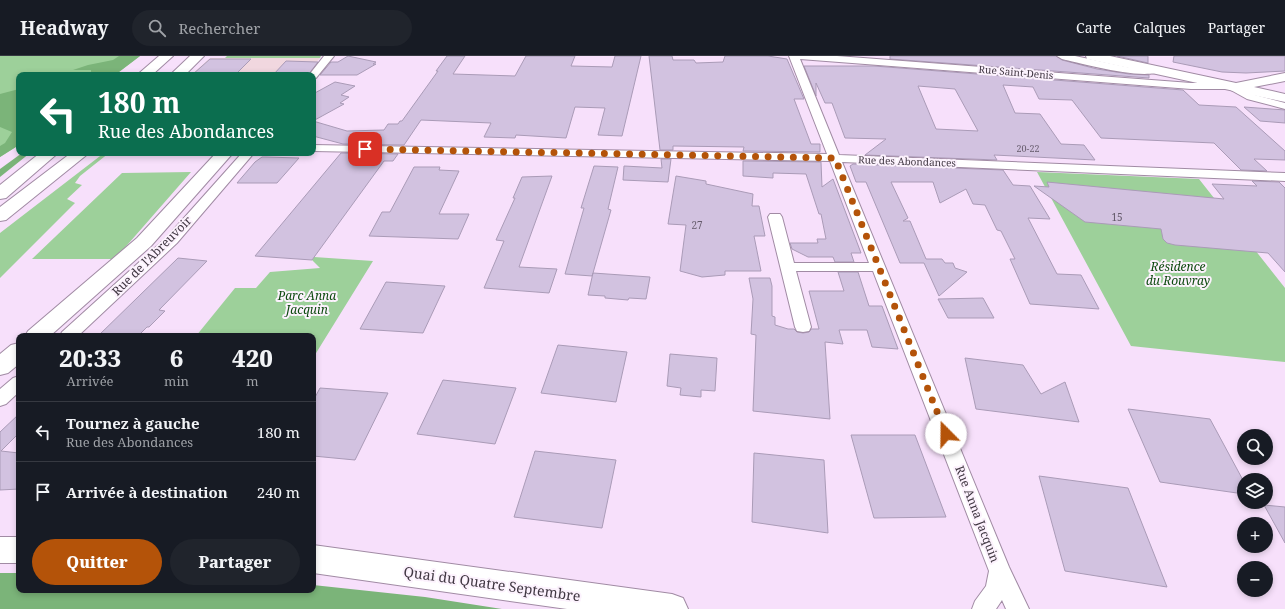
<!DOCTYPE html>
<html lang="fr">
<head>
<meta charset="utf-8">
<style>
	body { margin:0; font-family:"Noto Serif",serif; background:#20242c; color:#f1f3f6; height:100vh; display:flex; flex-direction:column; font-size:15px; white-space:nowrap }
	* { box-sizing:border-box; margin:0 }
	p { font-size:13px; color:#9ea1a6 }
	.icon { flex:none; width:22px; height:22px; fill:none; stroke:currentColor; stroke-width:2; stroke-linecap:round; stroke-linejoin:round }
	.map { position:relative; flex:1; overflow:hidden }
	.details { position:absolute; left:16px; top:277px; width:300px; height:260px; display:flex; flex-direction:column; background:#171b24; border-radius:8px; box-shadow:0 2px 6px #0003 }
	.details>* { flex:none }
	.hud { position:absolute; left:16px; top:16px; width:300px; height:84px; border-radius:8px; box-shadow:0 2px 6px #0003; background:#0b6e4f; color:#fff; overflow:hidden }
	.buttons { position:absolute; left:1237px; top:373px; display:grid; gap:8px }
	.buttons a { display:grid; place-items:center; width:36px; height:36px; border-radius:50%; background:#171b24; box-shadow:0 2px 6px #0003; font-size:20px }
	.pin { position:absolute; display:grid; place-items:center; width:34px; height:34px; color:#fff; margin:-17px; border-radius:8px; box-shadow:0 2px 6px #0006 }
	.me { position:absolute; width:44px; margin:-22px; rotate:338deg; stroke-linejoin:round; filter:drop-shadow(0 0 3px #0008) }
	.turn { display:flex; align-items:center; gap:14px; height:84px; padding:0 16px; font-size:18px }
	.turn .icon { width:52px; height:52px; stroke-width:2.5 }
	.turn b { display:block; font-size:28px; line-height:34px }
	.eta { display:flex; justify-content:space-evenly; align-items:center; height:68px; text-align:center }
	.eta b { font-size:24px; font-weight:800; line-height:28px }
	.button { display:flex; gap:8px; margin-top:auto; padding:8px 16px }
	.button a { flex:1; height:46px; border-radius:24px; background:#b45309; color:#fff; font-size:16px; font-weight:800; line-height:46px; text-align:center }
	.button a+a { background:#20242c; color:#f1f3f6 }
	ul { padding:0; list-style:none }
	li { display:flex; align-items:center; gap:12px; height:60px; padding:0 16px; border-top:1px solid #363941 }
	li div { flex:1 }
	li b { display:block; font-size:15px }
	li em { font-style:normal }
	header { display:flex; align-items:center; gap:24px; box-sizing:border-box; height:56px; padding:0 20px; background:#171b24; border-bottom:1px solid #363941 }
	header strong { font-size:19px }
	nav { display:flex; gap:22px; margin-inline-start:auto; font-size:14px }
	.search { width:280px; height:36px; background:#20242c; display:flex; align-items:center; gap:10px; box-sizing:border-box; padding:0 14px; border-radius:22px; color:#9ea1a6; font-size:15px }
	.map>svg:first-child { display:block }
	.industrial { fill:#f1d7df }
	.green { fill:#9dd09a }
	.forest { fill:#7bb479 }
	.building { fill:#d2c2e0; stroke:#aa9bb7; fill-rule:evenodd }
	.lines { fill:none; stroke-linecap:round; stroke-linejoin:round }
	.street-casing { stroke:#a18ba4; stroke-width:2 }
	.secondary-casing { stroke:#a18ba4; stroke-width:2 }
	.primary-casing { stroke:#a18ba4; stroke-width:2 }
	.highway-casing { stroke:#a18ba4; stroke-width:2 }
	.street { fill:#fff; fill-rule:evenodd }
	.secondary { fill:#fff; fill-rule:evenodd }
	.primary { fill:#fff; fill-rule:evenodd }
	.highway { fill:#fff; fill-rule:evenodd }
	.route { stroke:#b45309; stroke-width:7; stroke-dasharray:0 12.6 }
	.labels { text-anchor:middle; stroke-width:4; stroke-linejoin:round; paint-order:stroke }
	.far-number-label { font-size:9px; fill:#645a6a }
	.far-street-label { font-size:10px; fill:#403742; stroke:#fcf2fd }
	.number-label { font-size:10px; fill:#645a6a }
	.street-label { font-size:12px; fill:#403742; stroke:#fcf2fd }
	.park-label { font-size:12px; font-style:italic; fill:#0c490e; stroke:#fcf2fd }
	.near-street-label { font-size:14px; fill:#403742; stroke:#fcf2fd }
</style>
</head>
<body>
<header>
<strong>Headway</strong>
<div class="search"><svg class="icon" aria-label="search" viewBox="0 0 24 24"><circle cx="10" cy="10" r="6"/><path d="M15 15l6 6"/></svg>Rechercher</div>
<nav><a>Carte</a><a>Calques</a><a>Partager</a></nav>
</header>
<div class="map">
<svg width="1285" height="553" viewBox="0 0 1285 553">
	<rect width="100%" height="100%" fill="#f7e0fb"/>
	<!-- industrial -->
	<path class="industrial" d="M210,2h110l-15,17h-114z"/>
	<!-- green -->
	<path class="green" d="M0,0h140l-25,19h-96v70l-19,12z
		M227,0h94l-1,2h-95z
		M104,97h5l-29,23 -5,7 7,2 -15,14 8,4 -75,75v-45z
		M191,116l-76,87h-83l90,-86z
		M1037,116l162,7 86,109v74l-154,-16z
		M314,201l59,4 -60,97v-22h-117l39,-48h21l14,-16 50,-4 -8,-8z"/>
	<!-- forest -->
	<path class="forest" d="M119,0h21l-25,19h-24v-5h-18l15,-5 25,-5z
		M19,33v56l-19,12v-11l5,-3 7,-11 -12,-5v-33z
		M22,97h8l-30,24v-8z
		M0,517h19v17h294v-5l112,12 77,12h-502z"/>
	<!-- building -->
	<path class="building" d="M348,0l28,6 -3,2h3l-19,11h-37l11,-13h7z
		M447,0h18l-12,18 62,2 11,-20h49l-4,10 41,1 3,-11h26l-19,80 -24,-1 7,-27 -30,-1 -9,31 -50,-3 -1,3 -31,-1 7,-14 -70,-3 -17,25 -61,-1 -30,-8v-42l22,-12 20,4 -14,9 8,2 -9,6 4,1 -31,17 34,10 37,-1 4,-6h10l2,-3h2l36,-50h-2z
		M649,0h23l1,4h21l2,3 27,-1 2,-6h43l19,3 17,40h-10l17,45h9v8l-77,-1 1,-4 -71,-1v4h-13z
		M890,0h166l6,4 35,9 32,5 20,1v3l-259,-19z
		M1117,0h31v7z
		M1174,0h111v15l-39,2 -24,-1 -49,-10z
		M210,3h41l-16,16h-43z
		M286,5l32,1 -10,13h-35z
		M804,10h70l309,24 16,15 37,2 49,44v9l-31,-1 13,12 -26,-1 -27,-27 -113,-5 -29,-38 -33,-1 -6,-12 -30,-2 12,28 25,1 21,30 23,1 11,15 -101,-5 3,5 -132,-5 21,-16 -41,-1 -13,-35h-7l-9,-20v13zM918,30l37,3 23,42 -42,-2z
		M1244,51l41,3v13l-25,-2z
		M341,97l57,1 -5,7h-9l-72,99 -57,-4z
		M262,101h4l33,1 -22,25h-40l18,-21z
		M661,103h10l-3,23 -45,-2 1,-14 38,2z
		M743,105l78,1 1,25 11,-8 28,74h-10l3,9h-19l-2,-5h-25l-16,-8 -2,-6h28l-1,-4h9l-5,-25h-2l-13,-40 -33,-1v5l-30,-2z
		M853,108l150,6 10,15 17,1 20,33 -22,-1 29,56 24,1 18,34 -69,-5 -20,-45h5l-14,-28 -4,-1 -12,-25 -12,-1 -7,-15 -26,14 -7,-21h-42l17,36 -5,3h7l16,38h16l3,4h8l2,5 12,4 -28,24 -15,-33h-24l-34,-81h-10l-6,-16z
		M594,110l24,1 -10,42 3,1 -18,63 57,4 -4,22 -17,-1 -1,2 -23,-2v-2l-17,-1 5,-22 -1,3 -27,-2 19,-66h-3z
		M414,111h26l-1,3 20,1 -20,43h30l-11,25 -89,-3 13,-24h8z
		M552,120l-33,91 38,2 -8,24 -65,-5 20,-47 -8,-1 19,-42h-2l9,-21z
		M676,120l30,5v3l47,10 -1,12h7l6,30h-11l7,35h-36v4l-23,2 -22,-6 6,-46 -18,-1z
		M1252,125l27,1 6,6v84l-17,-19 -93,-8 -8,-2 -4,-4 -2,-10 -76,-7 -51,-36 15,1 -2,-5 177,17 -12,-15 45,2z
		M178,202l29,3 -48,49 6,1 -16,16h-2l-9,9h-40z
		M838,216h20l11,34h13l16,43 -26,-2 -5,-17h-28l4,14 -18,-2 5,77 -77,-8 3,-76 -5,-1 2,-35 -4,-21h21l2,8v30l3,1v8l13,4h6l3,3 6,1 6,-1 2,-3h8l-10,-38h35z
		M386,226l59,4 -22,47 -63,-4z
		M983,242l11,20h-46l-10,-19z
		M558,289l69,7 -11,50 -75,-9z
		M670,298l47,4 -2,33 -14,-1v7l-21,-2 1,-7 -14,-2z
		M965,302l58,7 18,29 24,-12 14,40 -103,-13z
		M443,324l73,8 -21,56 -78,-10z
		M320,332l68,5 -33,67 -42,-4v-55z
		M1128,353l82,10 34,63v12l-84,-12z
		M19,358v19l-18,18 18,2v36l-19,1v-58z
		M851,379h64l31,82 -72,1z
		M535,395l81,9 -14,68 -88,-11z
		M754,397l70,7 4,73 -76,-11z
		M1039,420l89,12 39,99 -102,-16z
		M1264,449l21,2v36z"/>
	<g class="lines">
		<!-- street casing -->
		<g class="street-casing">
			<path id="street" d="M324,0h10l-18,22 -3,1v-4h-4z
				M789,0h48l354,27h40l24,12 30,8v6l-38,-10 -18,-10h-38l-391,-30 39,96 446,18v8l-443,-19 167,405 20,42h-23l-4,-9 -6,9h-24l3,-8 11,-15 3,-15 -116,-300h-77l15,56 -2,4 -6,1 -6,-1 -2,-4 -27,-110 2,-3h10l2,3 12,46h75l-39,-102 -517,-10v-6l514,9z
				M1057,0h18l56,12 25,-1 5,3c-12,12 -82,-7 -99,-11z
				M242,97h12l-77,90 -99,93h-18l2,-4 105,-95z
				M19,320v16l-13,12 -6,2v-17l13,-11z"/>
		</g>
		<!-- secondary casing -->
		<g class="secondary-casing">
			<path id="secondary" d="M1086,0h24l126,27 49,-10v8l-31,6 31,7v8l-193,-42 -5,-1z"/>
		</g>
		<!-- primary casing -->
		<g class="primary-casing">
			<path id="primary" d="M0,481h19v26h-19z
				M313,489l359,49 11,4 5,11h-121l-254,-36z"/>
		</g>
		<!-- highway casing -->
		<g class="highway-casing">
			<path id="highway" d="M159,0h14l-21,19h-15z
				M190,0h14l-19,19h-15z
				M40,97h18l-52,45 -6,1v-14z
				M71,97h18l-83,67 -6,1v-14z
				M216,97h17l-82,93 -101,90h-25l3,-5 109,-93z
				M19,287v21l-11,9 -8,2v-21l11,-9z"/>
		</g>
		<!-- street -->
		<use href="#street" class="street"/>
		<!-- secondary -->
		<use href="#secondary" class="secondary"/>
		<!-- primary -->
		<use href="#primary" class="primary"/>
		<!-- highway -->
		<use href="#highway" class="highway"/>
	</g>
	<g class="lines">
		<!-- route -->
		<path class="route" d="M365,93l470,9 111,276"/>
	</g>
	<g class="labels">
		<!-- far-number labels -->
		<g class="far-number-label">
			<text x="1028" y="96">20-22</text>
		</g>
		<!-- far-street labels -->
		<g class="far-street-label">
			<text transform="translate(1016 16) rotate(5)" y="4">Rue Saint-Denis</text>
			<text transform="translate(907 105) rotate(2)" y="4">Rue des Abondances</text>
		</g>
		<!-- number labels -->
		<g class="number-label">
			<text x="1117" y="165">15</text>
			<text x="697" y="173">27</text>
		</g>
		<!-- street labels -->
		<g class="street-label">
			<text transform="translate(152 200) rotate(-45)" y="4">Rue de l'Abreuvoir</text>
			<text transform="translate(977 458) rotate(69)" y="4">Rue Anna Jacquin</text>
		</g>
		<!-- park labels -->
		<g class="park-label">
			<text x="1178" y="215">Résidence<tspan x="1178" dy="14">du Rouvray</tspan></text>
			<text x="307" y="244">Parc Anna<tspan x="307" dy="14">Jacquin</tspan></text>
		</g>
		<!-- near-street labels -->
		<g class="near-street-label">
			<text transform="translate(492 528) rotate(8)" y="5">Quai du Quatre Septembre</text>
		</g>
	</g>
</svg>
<div class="buttons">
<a><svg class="icon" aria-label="search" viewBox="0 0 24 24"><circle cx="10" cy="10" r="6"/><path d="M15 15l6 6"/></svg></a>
<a><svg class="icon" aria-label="layers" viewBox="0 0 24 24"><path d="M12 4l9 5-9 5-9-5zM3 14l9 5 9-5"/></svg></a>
<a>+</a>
<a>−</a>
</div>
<div class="pin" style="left:365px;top:93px;background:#d93025"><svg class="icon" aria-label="arrive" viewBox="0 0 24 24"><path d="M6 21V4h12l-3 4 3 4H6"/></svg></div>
<svg class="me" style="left:946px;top:378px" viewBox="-20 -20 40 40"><circle r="19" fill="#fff"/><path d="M0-13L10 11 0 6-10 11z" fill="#b45309"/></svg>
<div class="hud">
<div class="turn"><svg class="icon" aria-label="left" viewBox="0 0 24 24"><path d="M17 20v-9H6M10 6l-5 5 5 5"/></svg><div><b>180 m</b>Rue des Abondances</div></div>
</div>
<section class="details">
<div class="eta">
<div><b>20:33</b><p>Arrivée</p></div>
<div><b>6</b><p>min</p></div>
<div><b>420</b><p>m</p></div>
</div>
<ul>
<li><svg class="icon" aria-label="left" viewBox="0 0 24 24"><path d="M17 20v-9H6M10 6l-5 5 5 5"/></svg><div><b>Tournez à gauche</b><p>Rue des Abondances</p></div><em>180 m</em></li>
<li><svg class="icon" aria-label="arrive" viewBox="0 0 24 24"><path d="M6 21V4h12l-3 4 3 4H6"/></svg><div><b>Arrivée à destination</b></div><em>240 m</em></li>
</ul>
<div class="button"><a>Quitter</a><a>Partager</a></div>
</section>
</div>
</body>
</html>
